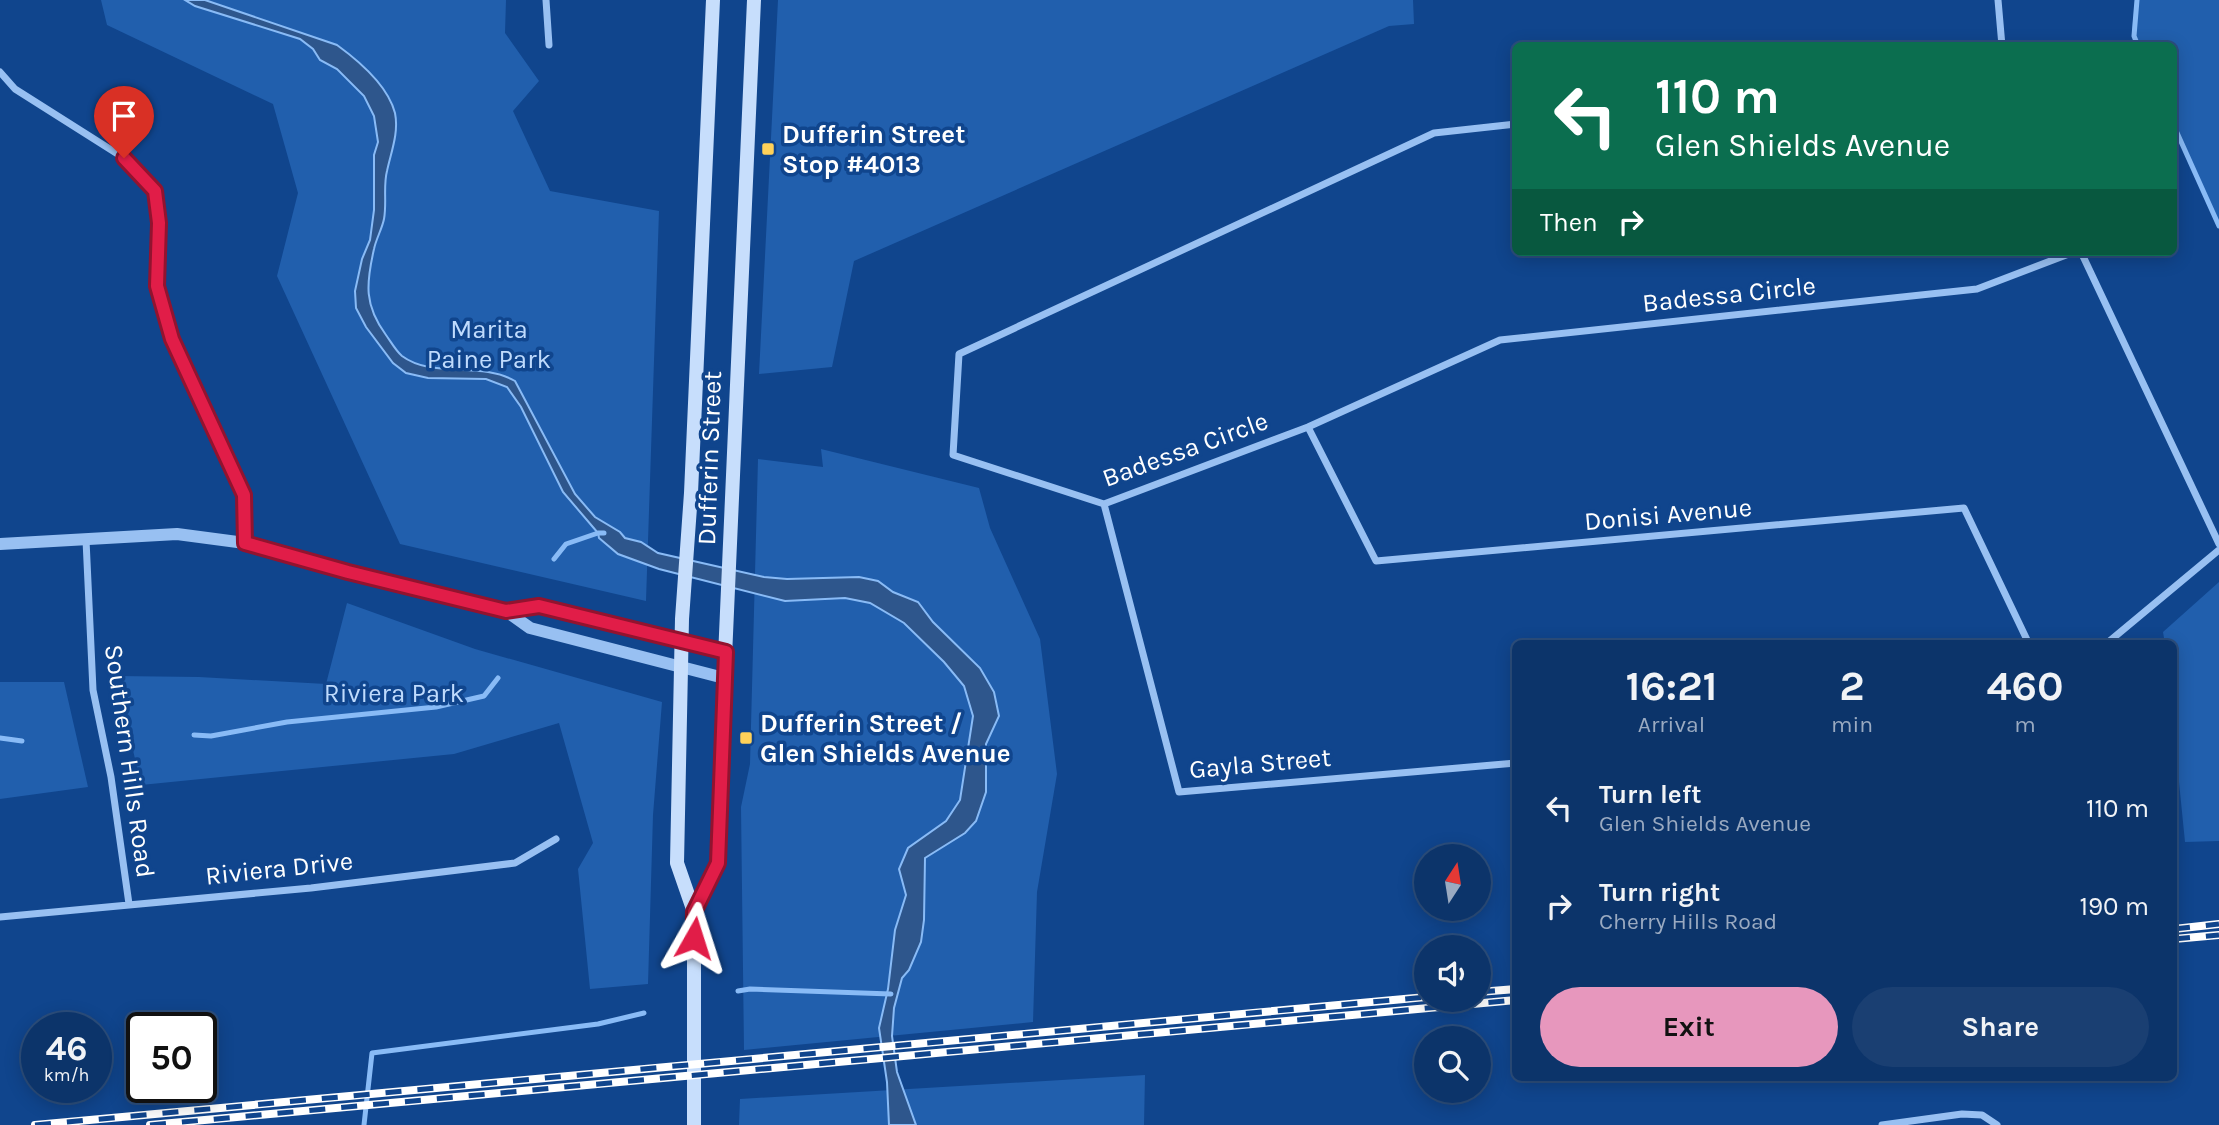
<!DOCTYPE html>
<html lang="en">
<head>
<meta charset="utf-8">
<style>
	body { margin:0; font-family:Karla,sans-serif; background:#1a3f72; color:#f1f3f6; height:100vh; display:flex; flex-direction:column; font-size:26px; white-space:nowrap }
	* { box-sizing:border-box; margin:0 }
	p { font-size:23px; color:#9aaac1 }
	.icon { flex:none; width:38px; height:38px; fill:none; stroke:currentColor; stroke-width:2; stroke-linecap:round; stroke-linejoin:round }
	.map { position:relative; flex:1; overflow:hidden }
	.details { position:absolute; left:1512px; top:640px; width:665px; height:441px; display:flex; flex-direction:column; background:#0c346a; border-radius:10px; box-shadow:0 4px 18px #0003,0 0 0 2px #2c4f7e }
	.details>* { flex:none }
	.hud { position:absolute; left:1512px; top:42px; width:665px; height:214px; border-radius:10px; box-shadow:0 4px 18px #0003,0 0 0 2px #2c4f7e; background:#0b6e4f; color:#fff; overflow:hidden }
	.needle { width:46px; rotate:12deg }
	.fabs { position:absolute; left:1414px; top:844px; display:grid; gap:14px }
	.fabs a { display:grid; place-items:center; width:77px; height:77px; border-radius:50%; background:#0c346a; box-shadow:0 4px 18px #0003,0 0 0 2px #2c4f7e; font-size:35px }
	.speed { position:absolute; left:21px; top:1012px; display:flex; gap:14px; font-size:35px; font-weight:700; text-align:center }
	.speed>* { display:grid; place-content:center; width:91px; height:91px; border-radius:50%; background:#0c346a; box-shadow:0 4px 18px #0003,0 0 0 2px #2c4f7e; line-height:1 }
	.speed small { font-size:18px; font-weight:400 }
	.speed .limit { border:4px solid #111; border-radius:10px; background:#fff; color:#111 }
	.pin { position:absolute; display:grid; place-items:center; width:60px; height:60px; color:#fff; margin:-72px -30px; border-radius:50% 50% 50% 0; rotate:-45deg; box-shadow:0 0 7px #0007 }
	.pin .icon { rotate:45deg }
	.me { position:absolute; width:77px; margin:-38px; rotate:6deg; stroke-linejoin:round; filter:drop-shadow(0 0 5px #0008) }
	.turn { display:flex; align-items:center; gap:24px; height:147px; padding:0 28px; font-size:32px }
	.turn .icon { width:91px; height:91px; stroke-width:2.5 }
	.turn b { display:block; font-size:49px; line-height:60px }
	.then { display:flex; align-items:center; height:66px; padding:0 28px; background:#0003; gap:14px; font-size:26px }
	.eta { display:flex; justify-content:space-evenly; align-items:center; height:119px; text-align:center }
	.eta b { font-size:42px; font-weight:700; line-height:49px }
	.cta { display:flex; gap:14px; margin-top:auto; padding:14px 28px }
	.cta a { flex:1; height:80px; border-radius:42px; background:#e797bd; color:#111; font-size:28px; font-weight:700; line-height:80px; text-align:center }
	.cta a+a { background:#1a3f72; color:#f1f3f6 }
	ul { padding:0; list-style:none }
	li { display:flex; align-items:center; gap:21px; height:98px; padding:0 28px }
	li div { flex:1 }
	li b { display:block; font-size:26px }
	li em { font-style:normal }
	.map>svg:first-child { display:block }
	.green { fill:#215fad }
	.water { fill:#2e568c; stroke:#89bbf6; stroke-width:2 }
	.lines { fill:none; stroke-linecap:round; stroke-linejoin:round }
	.stream { stroke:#89bbf6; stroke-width:5 }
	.minor { stroke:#98c0f2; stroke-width:7 }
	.tertiary { stroke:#98c0f2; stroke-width:12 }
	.secondary { stroke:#c7defc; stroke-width:14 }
	.rail-casing { stroke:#fff; stroke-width:8 }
	.rail { stroke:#10458d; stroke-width:5; stroke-dasharray:16; stroke-linecap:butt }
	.route-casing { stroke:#92132f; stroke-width:18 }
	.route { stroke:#e11d48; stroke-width:12 }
	.poi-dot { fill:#ffd159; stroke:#10458d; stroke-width:2.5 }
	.labels { text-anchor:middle; stroke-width:7; stroke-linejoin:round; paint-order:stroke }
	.poi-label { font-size:26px; font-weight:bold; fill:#fff; stroke:#10458d; text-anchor:start }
	.street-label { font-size:26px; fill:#fff; stroke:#10458d }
	.park-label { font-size:26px; fill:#bfdbfd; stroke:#10458d }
</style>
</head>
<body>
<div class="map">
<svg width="2219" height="1125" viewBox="0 0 2219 1125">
	<rect width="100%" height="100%" fill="#10458d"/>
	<!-- green -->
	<path class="green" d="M101,0h405l-1,33 34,48 -26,30 37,80 109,20 -13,390 -246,-57 -123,-268 21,-83 -25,-89 -166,-79z
		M778,0h635l1,24 -25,2 -535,235 -22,106 -73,7z
		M2135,0h84v223l-45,-100v-77l-36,-1 -6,-14z
		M821,449l158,39 11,40 50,111 17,135 -20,118 -4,130 -289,28 -3,-243 9,-43 8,-305 65,8z
		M2219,582v259l-34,1 -11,-110v-88h-9l-2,-12z
		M347,603l128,46 187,53 -9,113 -5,169 -58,5 -12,-120 15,-26 -34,-120 -105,31 -313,31 -25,-109 83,1 127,7z
		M0,682h64l24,105 -88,12z
		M1145,1075l-1,50h-405l1,-26z"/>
	<!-- water -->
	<path class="water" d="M185,0h20l132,45c22,16 51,41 58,68 4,20 -4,39 -8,58 -4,15 0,32 -3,48 -2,10 -8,20 -10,30 -8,35 -10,56 12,86 5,7 10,16 16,21 31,23 78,5 113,25l60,113 20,23 25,15 5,6 16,4 17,11 106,24 23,2 72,-2 19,4 15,11 25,10 15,20 47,46 14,24 5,24 -13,28v48l-10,29 -11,12 -40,25 -1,62 -3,22 -12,28 -7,8 -8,30 -2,28 5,36 19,53h-27l-2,-43 -8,-54 9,-39 7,-59 11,-35 -7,-26 9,-21 38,-27 14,-21 13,-84 -9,-30 -20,-24 -40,-39 -34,-20 -25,-5 -60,3 -126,-32 -41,-15 -19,-16 -1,-5 -35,-41 -42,-85 -14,-20 -21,-8 -58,-1 -22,-5 -13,-10 -27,-36 -10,-19 -1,-17 7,-32 8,-19 4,-30v-55l4,-13 -4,-26 -10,-20 -27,-27 -17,-9 -7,-11 -13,-10 -105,-33z"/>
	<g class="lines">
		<!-- stream -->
		<path class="stream" d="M2137,0l-3,36 4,10
			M2174,126l45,100
			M554,559l12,-15 32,-11h6
			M194,735l17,1 76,-14 149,-15 48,-11 14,-18
			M0,738l22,3
			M738,991l12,-2 141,5
			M364,1125l8,-72 226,-29 46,-11"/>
		<!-- minor -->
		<path class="minor" d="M546,0l3,45
			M1998,0l4,46
			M0,72l15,17 109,69 31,33 4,32 -2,63 15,53 73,156v48
			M1516,124l-82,9 -475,221 -6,101 151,49 204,-77 192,-87 477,-51 97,-37
			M2081,252l138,292
			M1308,427l68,134 588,-53 65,136
			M1104,504l75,288 337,-29
			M86,540l7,150 18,87 18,127
			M2106,644l113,-94
			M0,917l311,-29 204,-25 41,-24
			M1882,1125l80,-11 20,1 15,10"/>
		<!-- tertiary -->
		<path class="tertiary" d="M0,544l177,-10 68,9 103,29 158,39 33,-5 187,46
			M506,611l24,17 194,50"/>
		<!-- secondary -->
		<path class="secondary" d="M694,912l24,-49 5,-161 31,-702
			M694,1125v-213l-17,-49 5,-244 9,-126 22,-493"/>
		<!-- rail casing -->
		<g class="rail-casing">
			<path id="rail" d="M2174,929l45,-5
				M2174,939l45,-4
				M1479,992l37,-3
				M35,1125l1391,-128
				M150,1125l1366,-125"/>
		</g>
		<!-- rail -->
		<use href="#rail" class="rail"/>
	</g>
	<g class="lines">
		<!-- route casing -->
		<g class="route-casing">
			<path id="route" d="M124,158l31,33 4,32 -2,63 15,53 72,156 1,48 103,29 158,39 33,-5 187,46 -8,211 -24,49v26"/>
		</g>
		<!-- route -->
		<use href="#route" class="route"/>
	</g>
	<!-- markers -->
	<g class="poi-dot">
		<rect x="761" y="142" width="14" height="14" rx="3.5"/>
		<rect x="739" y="731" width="14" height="14" rx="3.5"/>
	</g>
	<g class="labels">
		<!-- poi labels -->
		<g class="poi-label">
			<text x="782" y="143">Dufferin Street<tspan x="782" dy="30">Stop #4013</tspan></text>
			<text x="760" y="732">Dufferin Street /<tspan x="760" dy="30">Glen Shields Avenue</tspan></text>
		</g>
		<!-- street labels -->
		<g class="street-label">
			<text transform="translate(1729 294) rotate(-6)" y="9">Badessa Circle</text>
			<text transform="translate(1185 449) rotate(-20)" y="9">Badessa Circle</text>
			<text transform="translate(709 458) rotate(-88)" y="9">Dufferin Street</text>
			<text transform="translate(1668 514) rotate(-5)" y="9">Donisi Avenue</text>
			<text transform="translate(130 761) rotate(82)" y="9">Southern Hills Road</text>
			<text transform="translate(1260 763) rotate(-5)" y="9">Gayla Street</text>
			<text transform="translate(279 868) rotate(-6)" y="9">Riviera Drive</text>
		</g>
		<!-- park labels -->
		<g class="park-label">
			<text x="489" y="338">Marita<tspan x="489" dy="30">Paine Park</tspan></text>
			<text x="394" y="702">Riviera Park</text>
		</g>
	</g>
</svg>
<div class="fabs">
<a><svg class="needle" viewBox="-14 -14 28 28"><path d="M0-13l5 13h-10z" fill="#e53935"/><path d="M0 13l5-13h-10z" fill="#9aaac1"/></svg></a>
<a><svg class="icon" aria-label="sound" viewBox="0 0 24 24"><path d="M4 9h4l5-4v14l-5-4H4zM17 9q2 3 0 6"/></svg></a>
<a><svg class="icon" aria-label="search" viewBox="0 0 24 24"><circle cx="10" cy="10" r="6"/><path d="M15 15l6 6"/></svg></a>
</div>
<div class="speed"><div>46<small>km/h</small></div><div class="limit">50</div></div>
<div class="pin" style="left:124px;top:158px;background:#d93025"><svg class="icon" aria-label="arrive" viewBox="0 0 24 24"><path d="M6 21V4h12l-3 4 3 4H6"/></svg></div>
<svg class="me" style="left:694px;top:938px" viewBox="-20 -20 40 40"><path d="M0-17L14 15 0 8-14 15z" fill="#e11d48" stroke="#fff" stroke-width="4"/></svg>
<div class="hud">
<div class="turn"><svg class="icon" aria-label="left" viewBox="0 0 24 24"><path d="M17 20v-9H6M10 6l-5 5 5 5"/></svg><div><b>110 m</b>Glen Shields Avenue</div></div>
<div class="then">Then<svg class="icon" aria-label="right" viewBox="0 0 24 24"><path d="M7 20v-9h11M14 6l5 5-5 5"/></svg></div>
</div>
<section class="details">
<div class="eta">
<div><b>16:21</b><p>Arrival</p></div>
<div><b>2</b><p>min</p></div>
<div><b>460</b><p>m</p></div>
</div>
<ul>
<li><svg class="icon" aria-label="left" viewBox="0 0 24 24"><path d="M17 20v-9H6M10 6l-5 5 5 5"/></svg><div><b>Turn left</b><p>Glen Shields Avenue</p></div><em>110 m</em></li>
<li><svg class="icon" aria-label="right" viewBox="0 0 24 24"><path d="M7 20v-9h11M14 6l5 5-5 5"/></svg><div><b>Turn right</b><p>Cherry Hills Road</p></div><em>190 m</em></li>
</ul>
<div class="cta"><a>Exit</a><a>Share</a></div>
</section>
</div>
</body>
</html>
